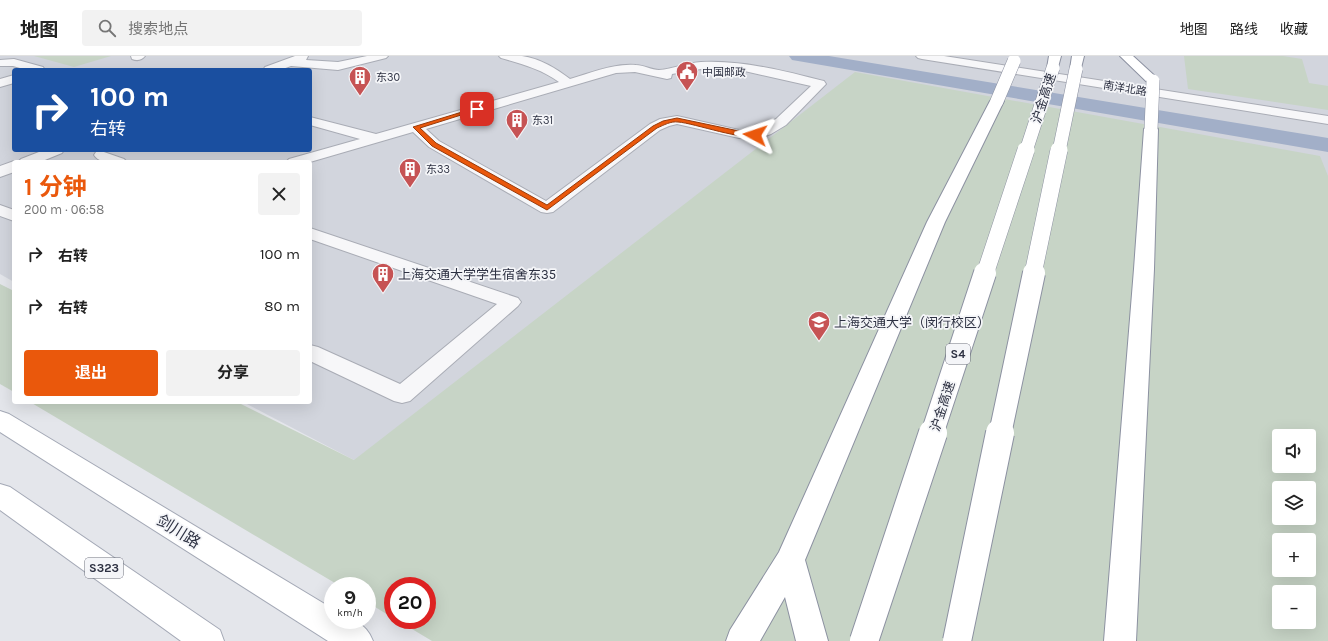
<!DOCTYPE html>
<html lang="zh">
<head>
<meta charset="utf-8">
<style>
	body { margin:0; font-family:Karla,"Noto Sans SC",sans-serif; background:#f2f2f2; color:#222; height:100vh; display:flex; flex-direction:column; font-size:15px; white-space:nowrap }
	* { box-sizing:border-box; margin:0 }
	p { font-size:13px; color:#767676 }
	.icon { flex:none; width:22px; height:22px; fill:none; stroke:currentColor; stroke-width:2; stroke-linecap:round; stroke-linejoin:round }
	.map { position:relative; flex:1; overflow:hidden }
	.details { position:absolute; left:12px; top:104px; width:300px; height:244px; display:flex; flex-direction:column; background:#fff; border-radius:4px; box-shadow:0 4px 16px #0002 }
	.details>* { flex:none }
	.banner { position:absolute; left:12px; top:12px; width:300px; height:84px; border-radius:4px; box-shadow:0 4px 16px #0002; background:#1a4fa0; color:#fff; overflow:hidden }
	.buttons { position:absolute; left:1272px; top:373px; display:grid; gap:8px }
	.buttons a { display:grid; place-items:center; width:44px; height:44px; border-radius:4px; background:#fff; box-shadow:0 4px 16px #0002; font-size:20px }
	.speed { position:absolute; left:324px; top:521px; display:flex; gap:8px; font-size:20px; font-weight:700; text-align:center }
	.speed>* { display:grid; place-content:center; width:52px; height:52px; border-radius:50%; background:#fff; box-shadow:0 4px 16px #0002; line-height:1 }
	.speed small { font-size:10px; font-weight:400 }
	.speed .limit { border:6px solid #d22; background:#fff; color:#111 }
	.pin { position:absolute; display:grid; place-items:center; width:34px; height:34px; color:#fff; margin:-17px; border-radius:8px; box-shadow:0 2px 6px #0006 }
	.me { position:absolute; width:44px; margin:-22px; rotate:275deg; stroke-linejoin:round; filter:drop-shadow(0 0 3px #0008) }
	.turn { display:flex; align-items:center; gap:14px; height:84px; padding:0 12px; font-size:18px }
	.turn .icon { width:52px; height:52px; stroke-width:2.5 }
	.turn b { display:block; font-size:28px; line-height:34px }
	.round { display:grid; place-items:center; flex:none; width:42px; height:42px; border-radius:4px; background:#f2f2f2 }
	.headline { display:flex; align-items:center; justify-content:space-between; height:68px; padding:0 12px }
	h1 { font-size:24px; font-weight:700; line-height:30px; color:#ea580c }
	.button { display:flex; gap:8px; margin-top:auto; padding:8px 12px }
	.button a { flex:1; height:46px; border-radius:4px; background:#ea580c; color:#fff; font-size:16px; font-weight:700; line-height:46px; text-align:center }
	.button a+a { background:#f2f2f2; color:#222 }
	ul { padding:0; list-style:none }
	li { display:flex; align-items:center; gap:12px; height:52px; padding:0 12px }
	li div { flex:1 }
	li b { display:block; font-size:15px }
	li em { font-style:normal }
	header { display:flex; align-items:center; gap:24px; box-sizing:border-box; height:56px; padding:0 20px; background:#fff; border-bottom:1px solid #e0e0e0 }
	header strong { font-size:19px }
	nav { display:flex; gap:22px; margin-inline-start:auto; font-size:14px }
	.search { width:280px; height:36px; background:#f2f2f2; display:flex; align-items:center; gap:10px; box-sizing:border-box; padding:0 14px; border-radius:4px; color:#767676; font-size:15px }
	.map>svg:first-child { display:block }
	.built { fill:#d2d5dd; fill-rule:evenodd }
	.green { fill:#c7d4c6; fill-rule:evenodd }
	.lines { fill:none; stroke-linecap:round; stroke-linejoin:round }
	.canal { fill:#a2afc8; fill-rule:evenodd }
	.minor-casing { stroke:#a9acb5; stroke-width:2 }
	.major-casing { stroke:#a4a9b6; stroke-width:2 }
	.highway-casing { stroke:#8c91a1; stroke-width:2 }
	.minor { fill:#f7f7f9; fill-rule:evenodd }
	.major { fill:#fff; fill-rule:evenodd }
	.highway { fill:#fff; fill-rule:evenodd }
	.highway-bridge-far3-casing { stroke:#8c91a1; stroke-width:14; stroke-linecap:butt }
	.highway-bridge-far2-casing { stroke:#8c91a1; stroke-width:18; stroke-linecap:butt }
	.highway-bridge-far1-casing { stroke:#8c91a1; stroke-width:24; stroke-linecap:butt }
	.highway-bridge-casing { stroke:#8c91a1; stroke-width:30; stroke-linecap:butt }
	.highway-bridge-far3 { stroke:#fff; stroke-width:13 }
	.highway-bridge-far2 { stroke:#fff; stroke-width:17 }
	.highway-bridge-far1 { stroke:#fff; stroke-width:22 }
	.highway-bridge { stroke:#fff; stroke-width:28 }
	.route { fill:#ea580c; stroke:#983908 }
	.labels { text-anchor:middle; stroke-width:3.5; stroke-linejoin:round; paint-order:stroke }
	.far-poi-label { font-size:11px; fill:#2d3142; stroke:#f4f5f8; text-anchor:start }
	.far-street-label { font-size:11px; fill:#2d3142; stroke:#f4f5f8 }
	.shield { fill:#f4f5f8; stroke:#696c79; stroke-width:1 }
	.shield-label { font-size:12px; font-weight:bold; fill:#2d3142 }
	.street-label { font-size:13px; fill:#2d3142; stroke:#f4f5f8 }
	.poi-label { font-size:13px; fill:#2d3142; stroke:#f4f5f8; text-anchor:start }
	.near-street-label { font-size:16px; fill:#2d3142; stroke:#f4f5f8 }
</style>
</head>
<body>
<header>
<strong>地图</strong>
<div class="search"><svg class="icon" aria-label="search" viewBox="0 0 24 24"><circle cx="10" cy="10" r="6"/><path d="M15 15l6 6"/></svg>搜索地点</div>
<nav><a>地图</a><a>路线</a><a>收藏</a></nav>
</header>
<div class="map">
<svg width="1328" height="585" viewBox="0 0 1328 585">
	<rect width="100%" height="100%" fill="#e4e6eb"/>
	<!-- built -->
	<path class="built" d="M0,0h1328v585l-974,-181 -111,-58h67v-240h-296v120l-14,-8zM14,14h296v80h-296zM1279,380h30v30h-30zM1279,432h30v30h-30zM1279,484h30v30h-30zM1279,536h30v30h-30z"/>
	<!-- green -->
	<path class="green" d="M34,0h77l-37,11z
		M1184,0h99l19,3 7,24 19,3v24l-140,-21z
		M855,16l465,84 8,20v465h-896l-35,-21h30v-34h-34v32l-26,-16v-16h-27l-310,-184h207l117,58zM1279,380h30v30h-30zM1279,432h30v30h-30zM1279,484h30v30h-30zM1279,536h30v30h-30z
		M0,228l14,7v101l-14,-8z"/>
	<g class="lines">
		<!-- canal -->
		<path class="canal" d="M789,0h40l499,82v14l-530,-91 -6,-1z"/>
		<!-- minor casing -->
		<g class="minor-casing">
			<path id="minor" d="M131,0h14c-3,4 -8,5 -13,3z
				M295,0h13l-2,4 32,2 29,-6h21l-2,2 -48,12 -47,-4 -11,4h-17l2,-3z
				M499,0c8,0 15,0 23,0 17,2 35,13 48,23 21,-6 44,-16 66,-14 7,0 16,5 23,5 13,-1 28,-7 42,-8 42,-2 83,9 123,19l2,3 -40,41 -15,9 -11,4h-21l-62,-14 -8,2 -9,4 -107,82 -6,1 -6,-1 -112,-65 -16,-15 -103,30h-24l3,-3 71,-20 -50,-14v-8l66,17 183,-52c-18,-13 -37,-18 -58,-24zM701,13l39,1 71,16 -35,33 -22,12 -15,-1 -62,-14 -17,3 -10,5 -104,77 -107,-60 -13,-12 190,-56 19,-1 32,7 4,-1 1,-4z
				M916,0h28l384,60v8l-406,-65 -4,-1z
				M14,3l29,8 2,3h-18l-14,-4h-13v-6z
				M14,19v8l-14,4v-8z
				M44,94h20l-2,3 -22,9h-22l3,-3z
				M101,95l23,8 3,3c-11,0 -27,3 -33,-7l2,-3z
				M14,105l2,1h-2v10l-14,5v-11z
				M0,149l14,5v11l-14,-5z
				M310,172l208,70 3,4 -3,4 -108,95 -8,2 -8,-2 -84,-40v-16l8,2 82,37 97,-80 -187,-65z"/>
		</g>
		<!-- major casing -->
		<g class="major-casing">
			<path id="major" d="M0,355l9,3 324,195v11c20,0 32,1 40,21h-45l-328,-209z
				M0,428l10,3 210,143 4,11h-43l-181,-131z"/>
		</g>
		<!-- highway casing -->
		<g class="highway-casing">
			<path id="highway" d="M1049,0h12l-4,15h-8l-2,-3z
				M1072,0h12l-4,16h-8l-2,-3z
				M1120,0h13l24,22 2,3 -2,3h-8z
				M997,41l5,1 2,3 -59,121 -140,338 23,81h-32l-11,-44 -25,44h-34l4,-11 49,-78 148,-330 63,-121 2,-3z
				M1151,69l5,1 2,3 -4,140 -18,372h-32l30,-372 10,-140 2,-3z"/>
		</g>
		<!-- minor -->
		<use href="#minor" class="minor"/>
		<!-- major -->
		<use href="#major" class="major"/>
		<!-- highway -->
		<use href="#highway" class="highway"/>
		<!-- highway-bridge-far3 casing -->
		<g class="highway-bridge-far3-casing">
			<path id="highway-bridge-far3" d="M997,45l17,-40
				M1151,73l2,-48
				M1026,95l27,-83
				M1059,95l17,-82"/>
		</g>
		<!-- highway-bridge-far2 casing -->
		<g class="highway-bridge-far2-casing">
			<path id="highway-bridge-far2" d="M985,218l41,-124
				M1033,218l26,-124"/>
		</g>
		<!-- highway-bridge-far1 casing -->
		<g class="highway-bridge-far1-casing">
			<path id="highway-bridge-far1" d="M932,378l53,-161
				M1000,378l34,-161"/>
		</g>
		<!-- highway-bridge casing -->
		<g class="highway-bridge-casing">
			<path id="highway-bridge" d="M864,585l69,-208
				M957,585l43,-208"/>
		</g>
		<!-- highway-bridge-far3 -->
		<use href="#highway-bridge-far3" class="highway-bridge-far3"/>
		<!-- highway-bridge-far2 -->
		<use href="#highway-bridge-far2" class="highway-bridge-far2"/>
		<!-- highway-bridge-far1 -->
		<use href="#highway-bridge-far1" class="highway-bridge-far1"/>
		<!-- highway-bridge -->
		<use href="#highway-bridge" class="highway-bridge"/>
	</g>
	<!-- route -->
	<path class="route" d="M475,52l5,1 -60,19 16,15 111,62 106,-79 10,-5 14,-3 81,17c-12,7 -64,-12 -80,-13 -7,-1 -14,3 -21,6l-110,82 -115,-64 -19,-19z"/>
	<!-- icons -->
	<defs>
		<g id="civic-pin" transform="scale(1.15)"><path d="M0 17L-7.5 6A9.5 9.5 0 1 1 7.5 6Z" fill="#c65354" stroke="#f4f5f8"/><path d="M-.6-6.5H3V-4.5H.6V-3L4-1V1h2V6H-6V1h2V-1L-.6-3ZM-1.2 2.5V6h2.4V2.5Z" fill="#fff"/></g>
		<g id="building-pin" transform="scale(1.15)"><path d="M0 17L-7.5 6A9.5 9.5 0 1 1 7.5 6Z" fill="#c65354" stroke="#f4f5f8"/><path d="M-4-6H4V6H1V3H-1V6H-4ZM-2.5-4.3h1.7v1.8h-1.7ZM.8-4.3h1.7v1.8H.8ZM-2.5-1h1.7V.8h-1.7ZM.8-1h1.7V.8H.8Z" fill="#fff"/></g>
		<g id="university-pin" transform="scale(1.15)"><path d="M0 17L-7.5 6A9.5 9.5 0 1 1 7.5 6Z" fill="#c65354" stroke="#f4f5f8"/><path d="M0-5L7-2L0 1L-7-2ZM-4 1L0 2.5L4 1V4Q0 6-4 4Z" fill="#fff"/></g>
	</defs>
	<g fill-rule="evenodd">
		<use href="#civic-pin" x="687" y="16"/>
		<use href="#building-pin" x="360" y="21"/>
		<use href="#building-pin" x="517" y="64"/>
		<use href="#building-pin" x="410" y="113"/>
		<use href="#building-pin" x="383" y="218"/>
		<use href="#university-pin" x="819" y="266"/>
	</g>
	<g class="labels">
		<!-- far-poi labels -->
		<g class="far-poi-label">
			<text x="702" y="20">中国邮政</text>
			<text x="376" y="25">东30</text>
			<text x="532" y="68">东31</text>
			<text x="426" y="117">东33</text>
		</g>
		<!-- far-street labels -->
		<g class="far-street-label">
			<text transform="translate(1125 32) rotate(9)" y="4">南洋北路</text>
		</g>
		<!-- shield labels -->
		<g class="shield">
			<rect x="946" y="288" width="24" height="20" rx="3"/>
			<rect x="85" y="502" width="38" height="20" rx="3"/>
		</g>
		<g class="shield-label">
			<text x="958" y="302">S4</text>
			<text x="104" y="516">S323</text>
		</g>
		<!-- street labels -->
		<g class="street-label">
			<text transform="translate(1043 42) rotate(-72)" y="5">沪金高速</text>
			<text transform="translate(942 350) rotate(-72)" y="5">沪金高速</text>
		</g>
		<!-- poi labels -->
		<g class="poi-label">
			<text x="398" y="223">上海交通大学学生宿舍东35</text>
			<text x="834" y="271">上海交通大学（闵行校区）</text>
		</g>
		<!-- near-street labels -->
		<g class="near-street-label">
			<text transform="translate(179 475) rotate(32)" y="6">剑川路</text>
		</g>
	</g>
</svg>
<div class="buttons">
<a><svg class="icon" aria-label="sound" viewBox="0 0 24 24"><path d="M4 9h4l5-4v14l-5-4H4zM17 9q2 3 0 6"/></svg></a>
<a><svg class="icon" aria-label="layers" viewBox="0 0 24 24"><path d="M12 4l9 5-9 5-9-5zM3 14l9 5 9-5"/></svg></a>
<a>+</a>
<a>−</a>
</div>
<div class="speed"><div>9<small>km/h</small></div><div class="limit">20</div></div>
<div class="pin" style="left:477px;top:53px;background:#d93025"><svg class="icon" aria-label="arrive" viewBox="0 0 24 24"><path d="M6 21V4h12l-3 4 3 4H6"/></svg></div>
<svg class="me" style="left:755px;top:79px" viewBox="-20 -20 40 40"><path d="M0-17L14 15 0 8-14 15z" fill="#ea580c" stroke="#fff" stroke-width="4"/></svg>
<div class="banner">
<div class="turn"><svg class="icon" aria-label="right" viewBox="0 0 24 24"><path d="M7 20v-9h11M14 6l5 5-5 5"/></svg><div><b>100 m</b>右转</div></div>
</div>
<section class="details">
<div class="headline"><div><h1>1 分钟</h1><p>200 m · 06:58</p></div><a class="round"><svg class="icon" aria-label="close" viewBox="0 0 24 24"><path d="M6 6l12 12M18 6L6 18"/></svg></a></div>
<ul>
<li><svg class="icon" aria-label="right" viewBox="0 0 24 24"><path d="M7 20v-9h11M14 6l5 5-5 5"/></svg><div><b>右转</b></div><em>100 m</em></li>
<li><svg class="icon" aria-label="right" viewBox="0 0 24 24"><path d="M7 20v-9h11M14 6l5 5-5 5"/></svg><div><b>右转</b></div><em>80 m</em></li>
</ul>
<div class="button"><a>退出</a><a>分享</a></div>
</section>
</div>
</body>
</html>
